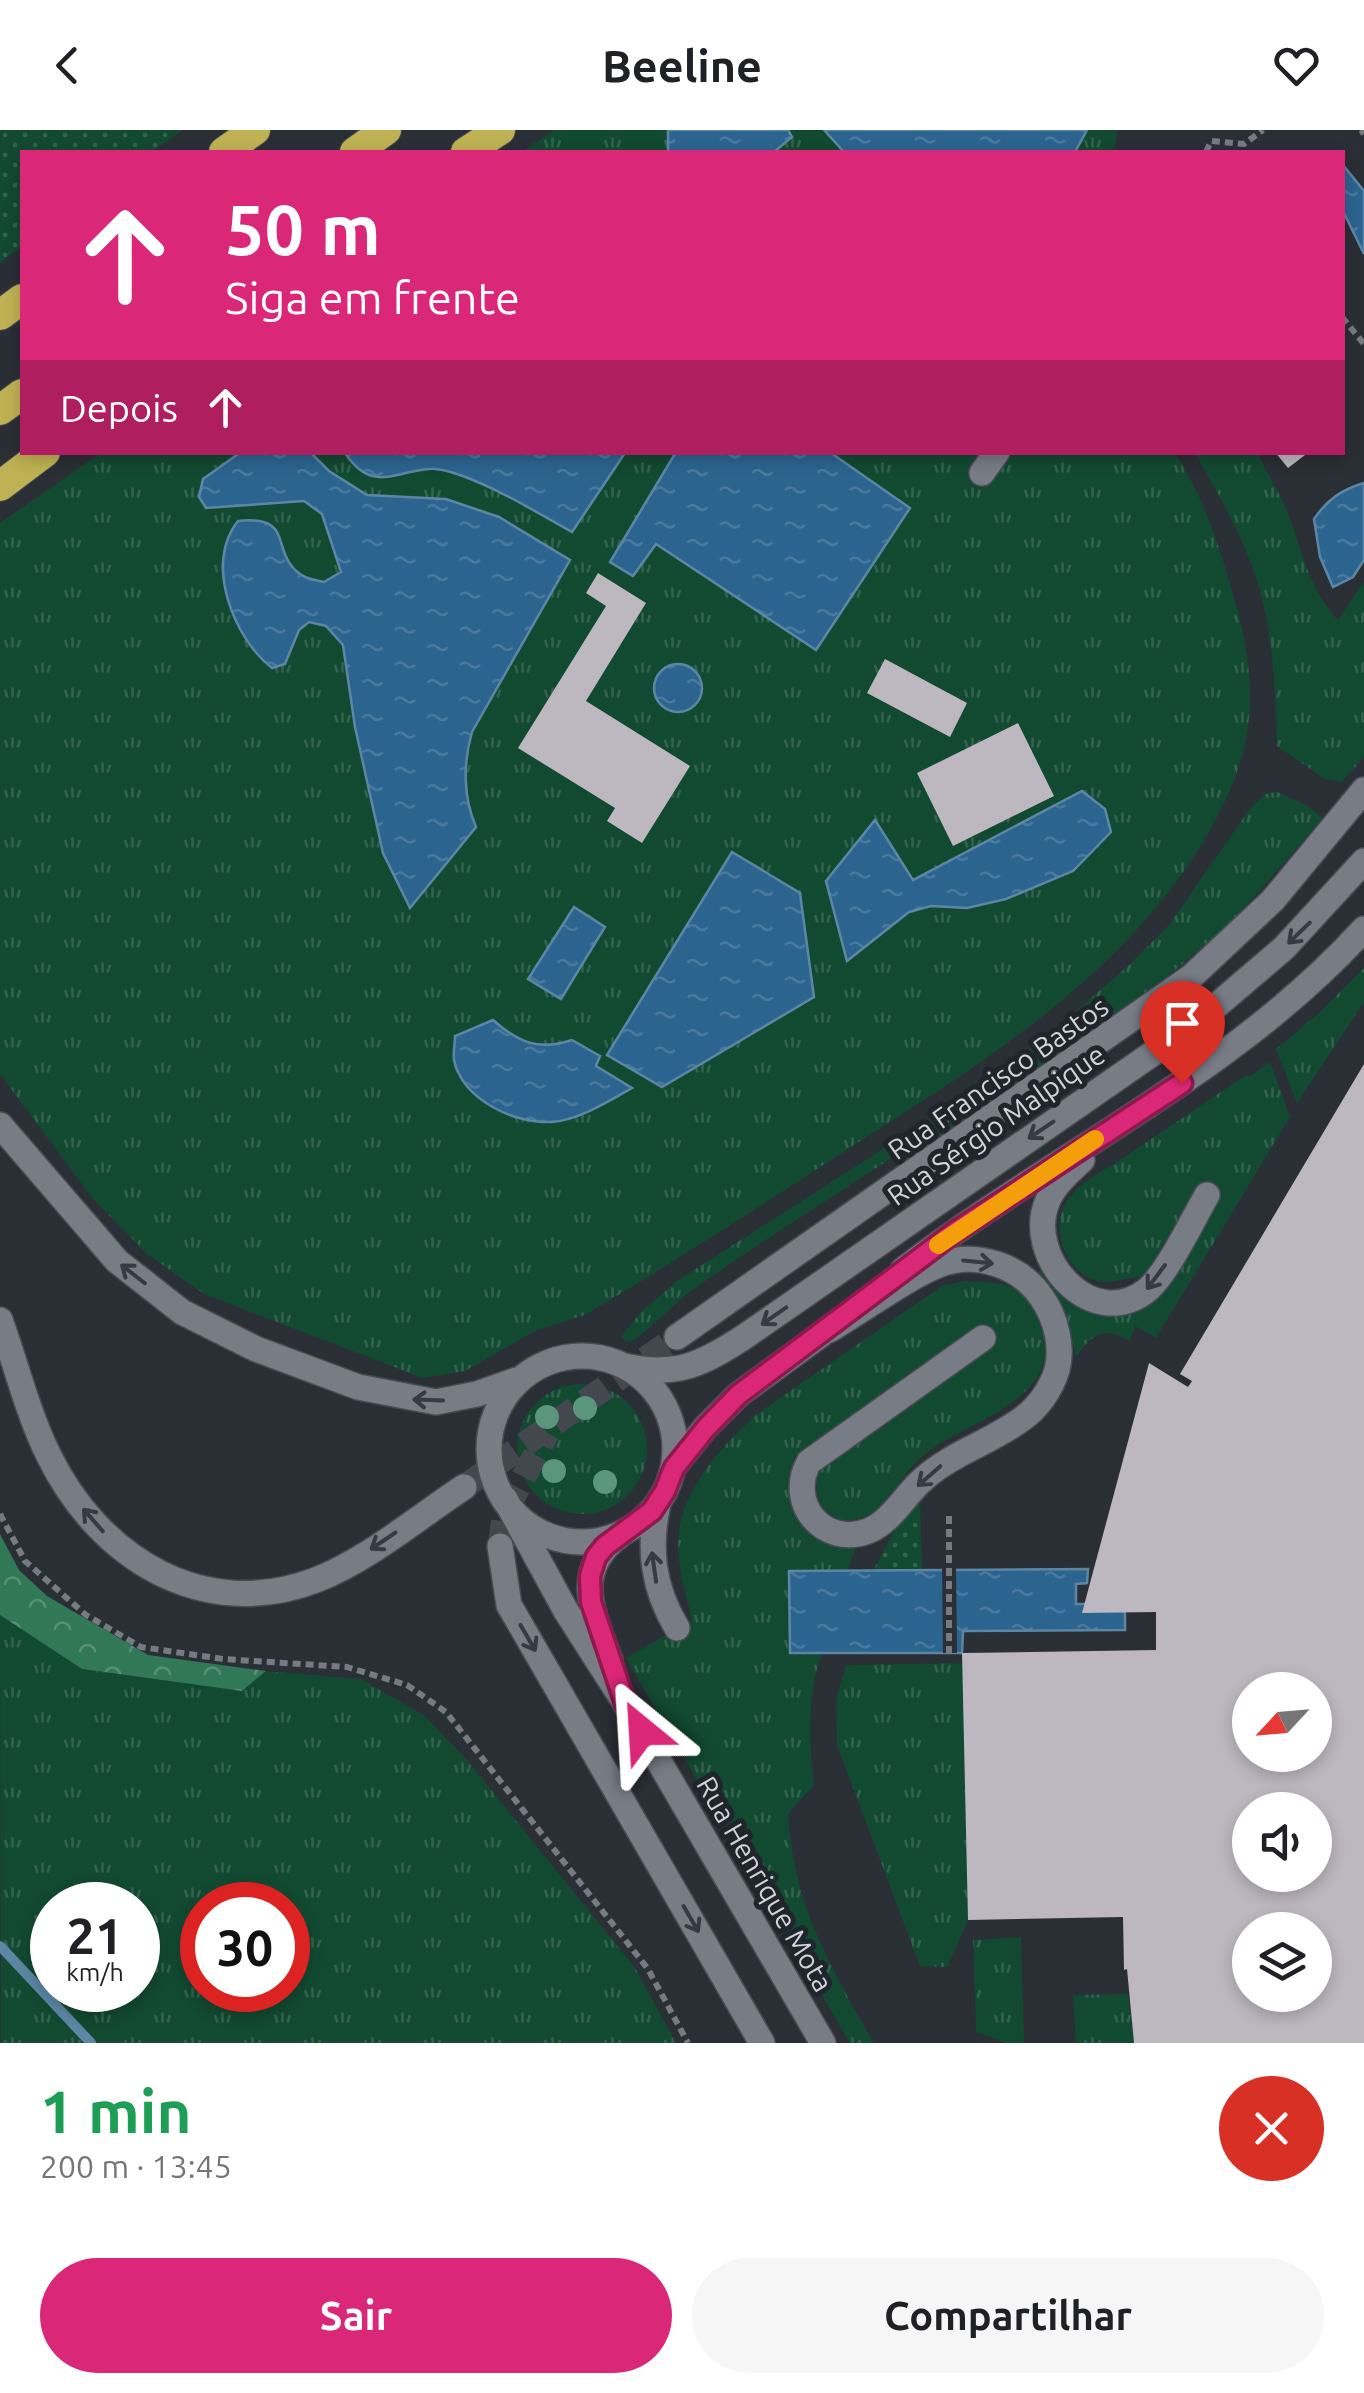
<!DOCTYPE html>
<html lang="pt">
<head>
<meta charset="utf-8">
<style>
	body { margin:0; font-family:Ubuntu,sans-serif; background:#f6f6f6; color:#202124; height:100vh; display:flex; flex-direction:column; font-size:38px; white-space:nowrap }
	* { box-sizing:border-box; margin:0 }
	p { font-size:32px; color:#757577 }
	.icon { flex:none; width:55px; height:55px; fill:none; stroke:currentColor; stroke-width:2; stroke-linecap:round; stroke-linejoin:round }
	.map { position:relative; height:1913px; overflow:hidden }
	.drawer { display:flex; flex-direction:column; background:#fff; flex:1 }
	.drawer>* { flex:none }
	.top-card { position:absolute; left:20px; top:20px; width:1325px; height:305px; border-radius:0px; box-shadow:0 5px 15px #0003; background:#db2777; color:#fff; overflow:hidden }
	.needle { width:65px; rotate:244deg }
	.controls { position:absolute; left:1232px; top:1542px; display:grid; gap:20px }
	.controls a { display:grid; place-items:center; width:100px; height:100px; border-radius:50%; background:#fff; box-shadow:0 5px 15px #0003; font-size:50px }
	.speed { position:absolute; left:30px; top:1752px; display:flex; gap:20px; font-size:50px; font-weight:700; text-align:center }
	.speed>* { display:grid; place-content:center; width:130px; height:130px; border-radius:50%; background:#fff; box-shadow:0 5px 15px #0003; line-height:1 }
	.speed small { font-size:25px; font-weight:400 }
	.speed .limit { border:15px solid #d22; background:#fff; color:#111 }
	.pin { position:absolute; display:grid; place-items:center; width:85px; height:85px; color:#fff; margin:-102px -42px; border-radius:50% 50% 50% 0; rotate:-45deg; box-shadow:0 0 10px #0007 }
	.pin .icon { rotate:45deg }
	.me { position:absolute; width:110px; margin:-55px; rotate:333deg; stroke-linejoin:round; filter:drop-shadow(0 0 8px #0008) }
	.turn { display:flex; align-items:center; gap:35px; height:210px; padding:0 40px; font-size:45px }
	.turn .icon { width:130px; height:130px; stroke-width:2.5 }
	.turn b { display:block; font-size:70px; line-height:85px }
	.then { display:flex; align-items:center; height:95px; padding:0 40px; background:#0003; gap:20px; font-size:38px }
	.round { display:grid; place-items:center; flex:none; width:105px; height:105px; border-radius:52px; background:#f6f6f6 }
	.summary { display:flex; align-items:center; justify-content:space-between; height:170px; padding:0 40px }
	h1 { font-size:60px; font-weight:700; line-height:75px; color:#1e9e55 }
	.primary-button { display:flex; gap:20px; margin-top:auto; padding:20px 40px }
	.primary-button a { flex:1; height:115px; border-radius:60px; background:#db2777; color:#fff; font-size:40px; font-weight:700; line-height:115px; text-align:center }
	.primary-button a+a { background:#f6f6f6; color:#202124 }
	header { display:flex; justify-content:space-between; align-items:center; height:130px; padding:0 40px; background:#fff; font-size:45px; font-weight:700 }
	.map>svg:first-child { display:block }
	.grass { fill:url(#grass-tufts); fill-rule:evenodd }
	.forest { fill:url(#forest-crowns) }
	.park { fill:url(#park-dots) }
	.water { fill:url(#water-ripples); stroke:#5d86a5; stroke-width:2.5 }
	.pier { fill:#2a2e35 }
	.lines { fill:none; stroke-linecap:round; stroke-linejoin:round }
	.stream { stroke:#5d86a5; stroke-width:10 }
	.building { fill:#bdb7bf; fill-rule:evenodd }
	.minor-tunnel { stroke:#43474e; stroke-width:25; stroke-dasharray:25 12; stroke-linecap:butt }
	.minor-casing { stroke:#484b52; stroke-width:28 }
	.highway-casing { stroke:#484b52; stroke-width:32 }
	.path { stroke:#777a80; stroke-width:6; stroke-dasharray:8 5; stroke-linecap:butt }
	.minor { stroke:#787c85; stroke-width:25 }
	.highway { stroke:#bfb254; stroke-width:30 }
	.tree { fill:#5b957b }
	.oneway { stroke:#363a42 }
	.route-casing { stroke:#8e194d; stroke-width:25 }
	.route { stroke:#db2777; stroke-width:18 }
	.slow { stroke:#f59e0b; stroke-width:18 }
	.labels { text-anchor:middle; stroke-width:10; stroke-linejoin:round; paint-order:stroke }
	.street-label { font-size:28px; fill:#d1d4d9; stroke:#20242b }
</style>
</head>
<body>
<header><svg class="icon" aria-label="back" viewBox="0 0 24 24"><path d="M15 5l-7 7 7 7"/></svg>Beeline<svg class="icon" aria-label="heart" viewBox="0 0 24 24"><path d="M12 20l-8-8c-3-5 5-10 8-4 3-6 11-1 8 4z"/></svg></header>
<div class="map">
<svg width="1364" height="1913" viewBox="0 0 1364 1913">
	<defs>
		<pattern id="grass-tufts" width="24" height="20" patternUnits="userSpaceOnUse" patternTransform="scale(2.5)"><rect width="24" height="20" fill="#124931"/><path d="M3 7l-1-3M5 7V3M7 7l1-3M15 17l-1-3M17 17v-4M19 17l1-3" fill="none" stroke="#33624e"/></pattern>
		<pattern id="forest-crowns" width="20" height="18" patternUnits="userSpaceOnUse" patternTransform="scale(2.5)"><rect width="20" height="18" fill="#307856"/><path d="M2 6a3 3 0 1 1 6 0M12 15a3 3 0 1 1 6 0" fill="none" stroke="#579076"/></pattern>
		<pattern id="park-dots" width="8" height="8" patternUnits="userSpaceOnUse" patternTransform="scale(2.5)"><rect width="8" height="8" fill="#124931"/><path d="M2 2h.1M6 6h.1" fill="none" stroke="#33624e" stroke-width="1.8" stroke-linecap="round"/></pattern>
		<pattern id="water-ripples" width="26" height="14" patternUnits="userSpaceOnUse" patternTransform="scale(2.5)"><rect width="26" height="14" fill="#2b648f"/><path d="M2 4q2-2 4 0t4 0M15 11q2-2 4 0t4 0" fill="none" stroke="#49799e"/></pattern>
	</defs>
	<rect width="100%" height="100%" fill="#2a2e35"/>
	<!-- grass -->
	<path class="grass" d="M554,0h563l-2,16 -5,6h-588z
		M1174,322c27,40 43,86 56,132 12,39 21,79 20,120 -2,53 -22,97 -49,141 -82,133 -218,218 -347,300 -89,58 -178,116 -269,170l-50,16 -70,40 -42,7 -219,-84 -57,-40 -54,-55 -93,-125v-551l101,-70z
		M1195,323h62c11,21 24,42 33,65 13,37 20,73 48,102l26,-39v176l-22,25 -17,-3 -48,-33c-2,-62 -4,-125 -26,-183 -15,-39 -36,-75 -56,-110z
		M1277,662l29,13 17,13c-39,44 -74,89 -119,128 -82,71 -178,129 -267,191l-29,10c-71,47 -143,92 -213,141 -22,15 -45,43 -65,54l-10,-4 21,-26 36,-31 287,-184 88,-65 78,-68 39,-39 80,-115 16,-16z
		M1364,838v34l-67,101 -21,-54 43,-36z
		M1270,932l20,55 -134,221 -21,-12 -5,15c-27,-16 -38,-7 -54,16l-10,-44 -28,-40 4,-4 16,20 42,20 45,-30c-19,-7 -35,12 -59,-3 -24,-14 -35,-50 -19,-75 12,-19 38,-31 56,-43 41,-28 82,-55 123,-83l3,2z
		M965,1151c35,2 60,0 75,37 33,80 -71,101 -116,137 -21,16 -34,50 -58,61 -6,3 -15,4 -22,6l-21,-12c-8,-19 -10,-33 2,-51l164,-109 -12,-21 -182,127 -7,23 4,23 11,24 16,13 39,3 -11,29 -57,1 1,81h31c-15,38 -13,92 -8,132l-26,29c5,90 42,153 86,229h-24l-224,-385 66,-38c-8,-32 -19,-67 -11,-100 10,-41 46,-79 76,-106l185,-128z
		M517 1319a65 65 0 1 1 130 0a65 65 0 1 1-130 0Z
		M0,1485l82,54 160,22 24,-20 95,8 64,37 42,44 168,208 41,75h-675zM52,1775h86v85h-86zM202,1775h86v85h-86z
		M963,1533l5,257 -21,47 -27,-1 -83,-221 -1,-45 10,-35z
		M1021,1807l3,106h-18l-30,-11 -3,-92z
		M1128,1864l6,49h-58l-3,-48z"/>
	<!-- forest -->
	<path class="forest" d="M0,1404l19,36 28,26 101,59 118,16 -24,20 -160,-22 -82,-54z"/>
	<!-- park -->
	<path class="park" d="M0,0h183l-31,22h-130v94l-22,17z
		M920,1364l2,76 -49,1 24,-45z"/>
	<!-- water -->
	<path class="water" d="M668,0h120l4,7 -18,15h-106z
		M824,0h263l-12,22h-231z
		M1343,35l21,26v63l-21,-43z
		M241,322l70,1 18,18 38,24 79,4 53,18 71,43 -98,172c-9,31 -9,65 4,95l-66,81 -27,-55 -28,-126 -12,-82 -17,-19 -17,-4 -10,8 -14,34 -13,4c-39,-30 -68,-106 -34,-147 58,-6 31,30 62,53 6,5 16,6 24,8l17,-10 -19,-58 -18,-13 -98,7 -7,-11 4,-18z
		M676,322l155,1 79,55 -94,142 -160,-106 -23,32 -23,-14z
		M345,323h280l-53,79c-36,-20 -73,-43 -112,-57 -9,-3 -22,-7 -31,-6 -36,3 -57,24 -84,-16z
		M1364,353v77l-11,17 -20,10 -13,-30 -6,-38c14,-20 27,-29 50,-36z
		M654 558a24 24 0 1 1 48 0a24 24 0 1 1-48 0Z
		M1082,661l23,18 6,23 -38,39 -67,28 -39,9 -36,-2 -22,6 -62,49 -21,-80 49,-61 38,60z
		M732,722l68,41 14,104 -152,90 -55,-32z
		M574,777l31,20 -44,72 -33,-20z
		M493,890c26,23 46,31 79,20l28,16 -4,10 36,22c-23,13 -53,32 -80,34 -38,2 -89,-22 -98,-62 -1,-7 1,-17 1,-24z
		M1088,1439l-1,14 -11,1v20h49v26l-162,1 -1,22h-172l-1,-82z"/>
	<!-- pier -->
	<path class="pier" d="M942,1435h14l1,88h-14z"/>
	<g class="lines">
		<!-- stream -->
		<path class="stream" d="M0,1816l91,97"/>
	</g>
	<!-- building -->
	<path class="building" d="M1275,322h34l-21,16z
		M598,443l48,30 -60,98 104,65 -48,77 -35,-22 8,-13 -97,-60 88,-142 -20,-13z
		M885,529l82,44 -17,34 -83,-44z
		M1018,593l36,73 -101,50 -36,-73z
		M1364,934v979h-230l-7,-74 -3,1 -1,-53 -155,3 -6,-267 194,-3v-38l-74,1 67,-250 39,24 4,-6 -12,-7zM1250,1560h65v65h-65zM1250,1680h65v65h-65zM1250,1800h65v65h-65z"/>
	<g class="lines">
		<!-- minor-tunnel -->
		<path class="minor-tunnel" d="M464,1357l213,-150
			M500,1416l5,-34 42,-79"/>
		<!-- minor casing -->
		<g class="minor-casing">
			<path id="minor" d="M982,343l15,-21
				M0,995l117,136 65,51 74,37 102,38 78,15 41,-8 45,-16
				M1082,1030c-13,12 -27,24 -34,40 -25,56 43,133 98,91 20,-15 47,-72 61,-96
				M903,1140c153,-117 330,-197 461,-341
				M0,1190c16,44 28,94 49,136 50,102 154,167 267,124 53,-21 101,-62 148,-93
				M829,1200c31,-18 80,-54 112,-66 36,-13 80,2 101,34 14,20 21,49 15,72 -6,19 -19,38 -35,49 -34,25 -74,35 -104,65 -15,15 -29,39 -50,47 -44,17 -82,-28 -59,-69l174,-124
				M677,1207l514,-360 82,-77 91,-110
				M489 1319a93 93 0 1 1 186 0a93 93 0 1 1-186 0Z
				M624,1236c52,11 77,-1 120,-29l451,-313 89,-76 80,-87
				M673,1338l33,-41 32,-32 103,-75
				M505,1369l61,112 59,92 198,340
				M658,1374c-10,45 -5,84 19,124
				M500,1416l9,59 253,438
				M610,1530c-17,-47 -39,-90 10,-125"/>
		</g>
		<!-- highway casing -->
		<g class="highway-casing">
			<path id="highway" d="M224,22l31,-22
				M355,22l31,-22
				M466,22l34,-22
				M0,185l22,-16
				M0,280l22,-16
				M0,356l45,-34"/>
		</g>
		<!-- path -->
		<path class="path" d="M1361,0l3,4
			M1206,22l5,-11 33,3 19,-14
			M1342,187l22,27
			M0,1384l25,47 61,54 55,32 82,12 124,8 60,18 39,27 202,257 40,74
			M949,1386v137"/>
		<!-- minor -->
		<use href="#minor" class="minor"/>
		<!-- highway -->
		<use href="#highway" class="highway"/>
	</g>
	<!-- trees -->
	<g class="tree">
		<circle cx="585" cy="1278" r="12"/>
		<circle cx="547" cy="1287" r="12"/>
		<circle cx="554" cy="1341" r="12"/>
		<circle cx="605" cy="1352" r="12"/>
	</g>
	<!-- one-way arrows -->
	<defs><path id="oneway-shaft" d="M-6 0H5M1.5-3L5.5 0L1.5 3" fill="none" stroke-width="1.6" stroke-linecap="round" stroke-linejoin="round" transform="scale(2.5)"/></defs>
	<g class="oneway">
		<use href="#oneway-shaft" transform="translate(1299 803) rotate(136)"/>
		<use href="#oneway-shaft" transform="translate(1041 1000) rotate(146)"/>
		<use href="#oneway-shaft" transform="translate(978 1132) rotate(6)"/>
		<use href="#oneway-shaft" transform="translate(133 1144) rotate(-142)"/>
		<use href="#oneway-shaft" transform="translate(1156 1147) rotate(127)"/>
		<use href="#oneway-shaft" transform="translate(774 1186) rotate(145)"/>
		<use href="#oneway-shaft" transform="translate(428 1270) rotate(-178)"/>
		<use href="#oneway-shaft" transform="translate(929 1346) rotate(139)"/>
		<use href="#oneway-shaft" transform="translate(93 1390) rotate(-131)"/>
		<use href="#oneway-shaft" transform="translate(383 1411) rotate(146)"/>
		<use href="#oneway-shaft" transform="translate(654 1437) rotate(-98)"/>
		<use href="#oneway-shaft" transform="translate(528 1508) rotate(60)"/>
		<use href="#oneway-shaft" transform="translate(691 1789) rotate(60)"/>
	</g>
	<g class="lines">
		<!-- route casing -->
		<g class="route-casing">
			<path id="route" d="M642,1601l-17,-28 -34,-101 -1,-26 6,-19 9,-11 47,-35 13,-20 9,-23 32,-40 32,-33 217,-163 227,-149"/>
		</g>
		<!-- route -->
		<use href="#route" class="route"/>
		<!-- slow -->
		<path class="slow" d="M938,1115l157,-106"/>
	</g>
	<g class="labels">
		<!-- street labels -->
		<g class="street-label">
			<text transform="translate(998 948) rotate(-35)" y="10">Rua Francisco Bastos</text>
			<text transform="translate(996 995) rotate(-35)" y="10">Rua Sérgio Malpique</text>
			<text transform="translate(765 1754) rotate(60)" y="10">Rua Henrique Mota</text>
		</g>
	</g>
</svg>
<div class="controls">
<a><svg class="needle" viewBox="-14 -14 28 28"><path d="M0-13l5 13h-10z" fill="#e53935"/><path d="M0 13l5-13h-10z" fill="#757577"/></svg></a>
<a><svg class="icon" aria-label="sound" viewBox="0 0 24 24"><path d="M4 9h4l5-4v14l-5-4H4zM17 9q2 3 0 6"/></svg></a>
<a><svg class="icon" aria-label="layers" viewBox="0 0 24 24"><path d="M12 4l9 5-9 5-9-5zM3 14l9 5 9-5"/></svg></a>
</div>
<div class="speed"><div>21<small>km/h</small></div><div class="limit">30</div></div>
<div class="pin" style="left:1182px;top:953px;background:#d93025"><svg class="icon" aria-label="arrive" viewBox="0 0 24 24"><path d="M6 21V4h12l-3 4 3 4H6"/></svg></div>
<svg class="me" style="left:642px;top:1601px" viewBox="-20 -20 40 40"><path d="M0-17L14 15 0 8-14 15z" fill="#db2777" stroke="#fff" stroke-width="4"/></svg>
<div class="top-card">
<div class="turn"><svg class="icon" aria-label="ahead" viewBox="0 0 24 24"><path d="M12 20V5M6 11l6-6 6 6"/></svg><div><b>50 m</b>Siga em frente</div></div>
<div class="then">Depois<svg class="icon" aria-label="ahead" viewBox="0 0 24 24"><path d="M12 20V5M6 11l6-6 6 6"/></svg></div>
</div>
</div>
<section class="drawer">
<div class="summary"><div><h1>1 min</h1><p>200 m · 13:45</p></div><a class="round" style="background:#d93025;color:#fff"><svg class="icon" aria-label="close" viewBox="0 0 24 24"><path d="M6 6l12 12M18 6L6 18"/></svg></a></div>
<div class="primary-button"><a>Sair</a><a>Compartilhar</a></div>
</section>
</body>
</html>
